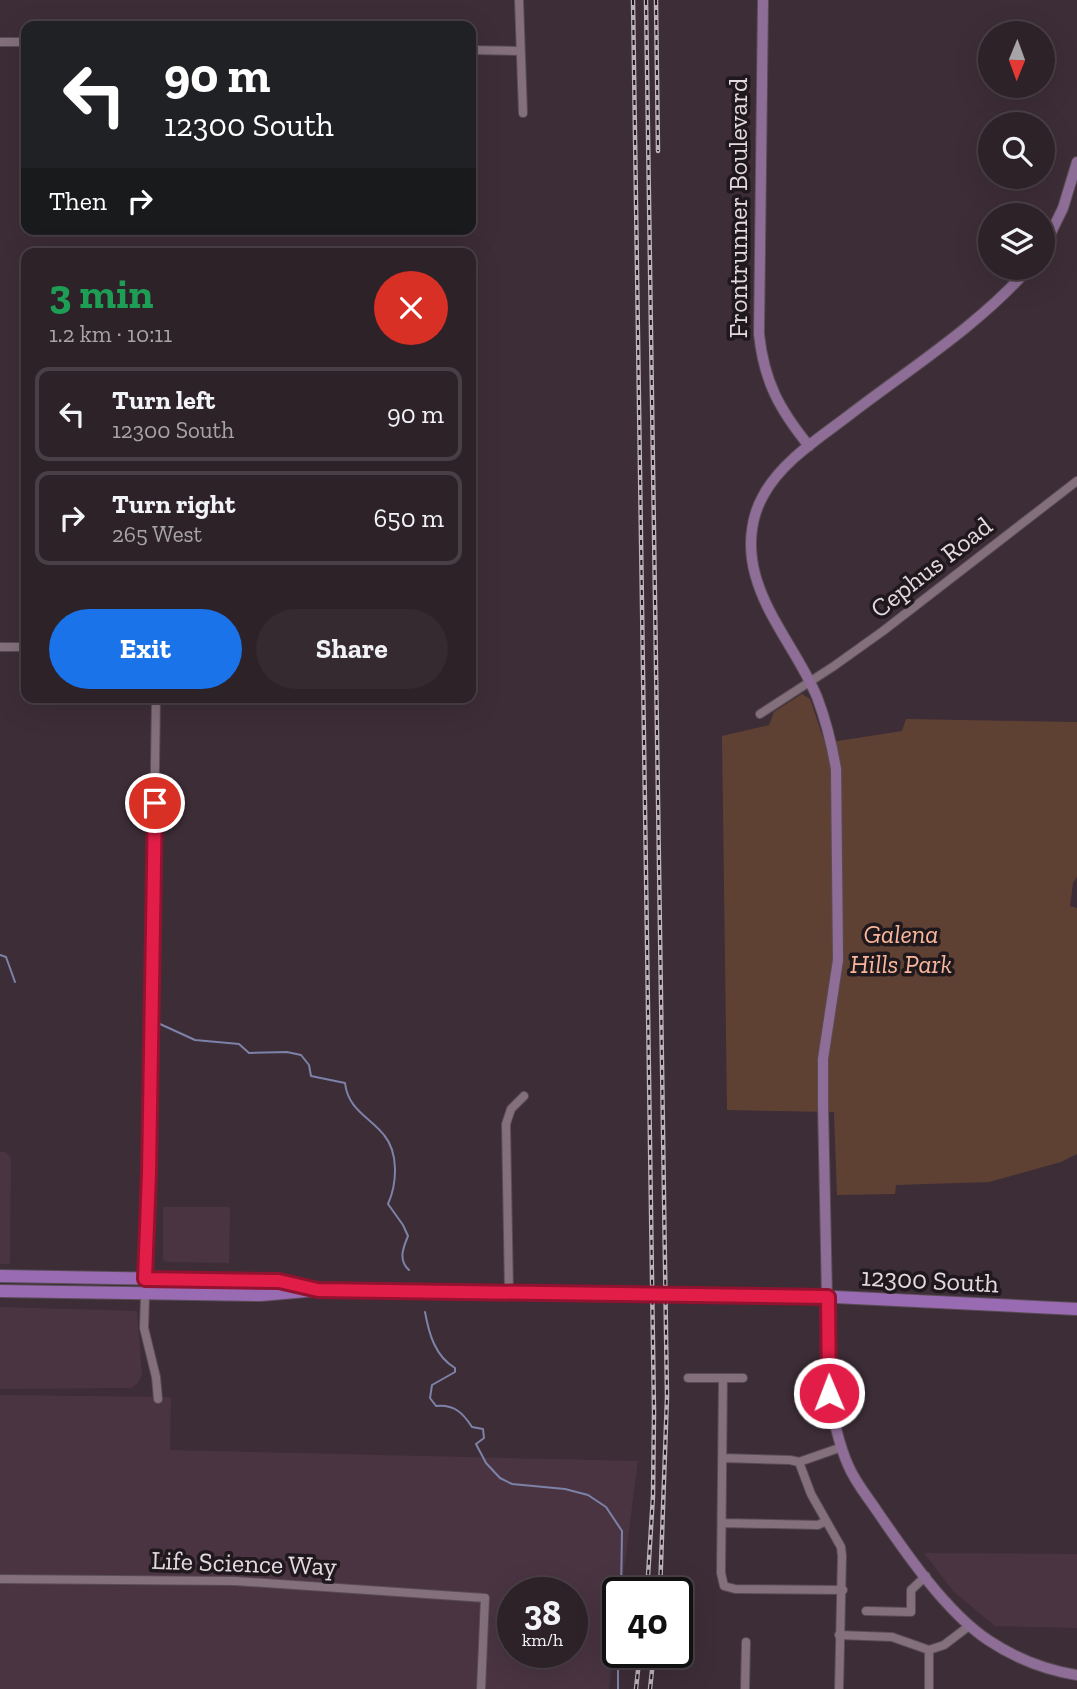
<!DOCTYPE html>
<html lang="en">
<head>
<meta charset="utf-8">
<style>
	body { margin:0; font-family:"Zilla Slab",serif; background:#362a31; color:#f1f3f6; height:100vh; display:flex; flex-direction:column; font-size:26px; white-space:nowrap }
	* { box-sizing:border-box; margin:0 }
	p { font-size:23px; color:#a7a4a8 }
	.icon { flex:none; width:38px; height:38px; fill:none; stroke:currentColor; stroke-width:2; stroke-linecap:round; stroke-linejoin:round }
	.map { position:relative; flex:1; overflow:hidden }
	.side { position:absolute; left:21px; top:248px; width:455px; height:455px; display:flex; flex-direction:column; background:#2e2229; border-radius:14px; box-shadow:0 7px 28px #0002,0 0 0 2px #493f46 }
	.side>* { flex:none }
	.hud { position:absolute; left:21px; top:21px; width:455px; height:214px; border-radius:14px; box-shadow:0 7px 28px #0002,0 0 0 2px #493f46; background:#202124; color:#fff; overflow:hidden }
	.needle { width:46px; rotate:181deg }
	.controls { position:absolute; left:978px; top:21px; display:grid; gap:14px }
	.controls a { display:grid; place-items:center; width:77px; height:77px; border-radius:50%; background:#2e2229; box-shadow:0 7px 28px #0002,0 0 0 2px #493f46; font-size:35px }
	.speed { position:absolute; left:497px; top:1577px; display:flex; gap:14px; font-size:35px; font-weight:700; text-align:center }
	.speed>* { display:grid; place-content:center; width:91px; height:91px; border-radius:50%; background:#2e2229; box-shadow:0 7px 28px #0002,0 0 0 2px #493f46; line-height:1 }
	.speed small { font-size:18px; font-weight:400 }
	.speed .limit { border:4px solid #111; border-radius:10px; background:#fff; color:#111 }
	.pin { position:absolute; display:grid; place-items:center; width:60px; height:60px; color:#fff; margin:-30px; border:4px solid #fff; border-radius:50%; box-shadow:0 2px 7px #0007 }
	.me { position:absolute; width:77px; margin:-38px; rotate:359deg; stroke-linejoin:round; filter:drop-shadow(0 0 5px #0008) }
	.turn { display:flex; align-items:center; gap:24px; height:147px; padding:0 28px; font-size:32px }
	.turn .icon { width:91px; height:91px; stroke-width:2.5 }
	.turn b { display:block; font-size:49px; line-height:60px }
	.then { display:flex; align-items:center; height:66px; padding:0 28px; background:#0003; gap:14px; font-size:26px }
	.round { display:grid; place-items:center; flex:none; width:74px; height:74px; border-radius:37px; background:#362a31 }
	.summary { display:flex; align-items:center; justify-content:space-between; height:119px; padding:0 28px }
	h1 { font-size:42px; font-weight:700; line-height:52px; color:#1e9e55 }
	.cta { display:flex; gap:14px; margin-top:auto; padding:14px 28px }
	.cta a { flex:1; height:80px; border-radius:42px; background:#1a73e8; color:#fff; font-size:28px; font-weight:700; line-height:80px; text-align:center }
	.cta a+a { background:#362a31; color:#f1f3f6 }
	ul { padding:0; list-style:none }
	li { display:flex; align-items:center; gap:21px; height:94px; margin:0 14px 10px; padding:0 14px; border:4px solid #493f46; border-radius:14px }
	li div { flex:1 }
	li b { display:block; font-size:26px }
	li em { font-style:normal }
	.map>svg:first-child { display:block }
	.built { fill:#4a3442; fill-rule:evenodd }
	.green { fill:#5f4134 }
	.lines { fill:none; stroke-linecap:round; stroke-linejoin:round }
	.stream { stroke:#7d82a8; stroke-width:2 }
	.street-casing { stroke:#594c55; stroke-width:10 }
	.secondary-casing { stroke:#594c55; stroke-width:12 }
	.primary-casing { stroke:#594c55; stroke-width:14 }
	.street { stroke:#83707c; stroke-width:8 }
	.secondary { stroke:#8e6e97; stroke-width:10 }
	.primary { stroke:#996bb2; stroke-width:12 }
	.rail-casing { stroke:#bcb1b8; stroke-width:4.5 }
	.rail { stroke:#1f181d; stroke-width:2; stroke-dasharray:5; stroke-linecap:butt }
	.route-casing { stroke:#92132f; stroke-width:18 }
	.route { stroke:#e11d48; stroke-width:12 }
	.labels { text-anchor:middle; stroke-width:7; stroke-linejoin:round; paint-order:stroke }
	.street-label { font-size:26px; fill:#e3d9df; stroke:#1f181d }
	.park-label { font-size:26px; font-style:italic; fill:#f9b69a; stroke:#1f181d }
</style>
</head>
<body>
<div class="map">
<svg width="1077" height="1689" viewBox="0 0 1077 1689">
	<rect width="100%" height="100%" fill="#3d2d37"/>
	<!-- built -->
	<path class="built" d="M0,1152h5l6,6 -1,106h-10z
		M163,1207h67l-1,56 -63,-1 -3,-2z
		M0,1307l137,4 5,64 -4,8 -7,5 -131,1z
		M0,1395l171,2 -1,53 468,11 -17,131h-3v26l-9,71h-609zM513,1592h59v60h-59z
		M924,1553l153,1v74l-82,-2 -41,-34z"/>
	<!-- green -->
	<path class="green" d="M802,694l8,5 15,44 77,-12 4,-12 171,3v155l-4,6 -3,23 7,2v246l-16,8 -72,20 -93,3 -1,9 -58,1 -3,-83 -107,-2 -5,-374 47,-11 5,-13z"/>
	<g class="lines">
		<!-- stream -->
		<path class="stream" d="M0,955l6,2 9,25
			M160,1024l35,16 44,4 10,9 38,-1 14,3 8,10 2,11 34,7c3,27 25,34 39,52 15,18 13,49 4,69l15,21 5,11c-5,12 -10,24 1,34
			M425,1312c4,22 10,44 30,56v4l-23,13 -2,13 6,8c18,-2 27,7 36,21l11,2 1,9 -8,6 10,19 14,15 12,6 53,5 23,6 18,12 16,24 -1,61
			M618,1689v-37"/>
		<!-- street casing -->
		<g class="street-casing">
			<path id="street" d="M519,0l4,113
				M0,42h26
				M471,50l49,1
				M0,647h26
				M156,698l-7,475 -5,155 12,49 2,22
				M760,714l74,-48 49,-35 194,-150
				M509,1293l-3,-169 5,-15 13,-13
				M688,1378h55
				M723,1378l-2,195 3,13 11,3 108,1
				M723,1458l67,2 9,2 43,-15
				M799,1462l12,32 30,53 1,9 -3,133
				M722,1523l96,2 8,-4
				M0,1579l235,2 250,17 -4,91
				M866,1611l45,1v-22l15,-14
				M839,1635l53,2 37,13 15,-5 25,-19
				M745,1689l1,-47
				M929,1689v-39"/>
		</g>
		<!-- secondary casing -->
		<g class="secondary-casing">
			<path id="secondary" d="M763,0l-4,334c5,47 20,75 50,112
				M1043,249l20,-41 14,-46
				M1029,268c-51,58 -120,101 -181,148 -30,23 -67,46 -85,80 -13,23 -15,52 -8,78 12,45 44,80 62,123 9,24 15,48 19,72l2,191 -15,99v46l6,288c4,25 9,49 19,72 7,17 19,31 29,46 28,41 69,101 111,129 27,18 57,30 89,35"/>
		</g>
		<!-- primary casing -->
		<g class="primary-casing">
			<path id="primary" d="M0,1276l279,5 28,6
				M0,1291l261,4 57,-5 497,6 262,13"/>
		</g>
		<!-- street -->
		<use href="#street" class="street"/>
		<!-- secondary -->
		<use href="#secondary" class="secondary"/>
		<!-- primary -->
		<use href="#primary" class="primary"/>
		<!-- rail casing -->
		<g class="rail-casing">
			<path id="rail" d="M633,0l21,1412 -1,84 -6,96
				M646,0l21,1397 -7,195
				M656,0l2,151
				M636,1689l4,-37
				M650,1689l4,-37"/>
		</g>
		<!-- rail -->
		<use href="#rail" class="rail"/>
	</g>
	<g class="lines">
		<!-- route casing -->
		<g class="route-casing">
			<path id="route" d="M155,803l-6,370 -4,106 134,2 39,9 510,7 1,96"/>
		</g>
		<!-- route -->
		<use href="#route" class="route"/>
	</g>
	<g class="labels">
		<!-- street labels -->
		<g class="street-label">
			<text transform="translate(738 208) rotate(-90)" y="9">Frontrunner Boulevard</text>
			<text transform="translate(931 567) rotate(-38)" y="9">Cephus Road</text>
			<text transform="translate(930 1280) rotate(3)" y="9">12300 South</text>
			<text transform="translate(244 1563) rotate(2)" y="9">Life Science Way</text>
		</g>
		<!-- park labels -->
		<g class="park-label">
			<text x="901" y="943">Galena<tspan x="901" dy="30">Hills Park</tspan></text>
		</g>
	</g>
</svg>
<div class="controls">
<a><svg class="needle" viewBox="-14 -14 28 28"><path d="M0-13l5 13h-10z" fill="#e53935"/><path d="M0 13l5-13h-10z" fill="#a7a4a8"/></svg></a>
<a><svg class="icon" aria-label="search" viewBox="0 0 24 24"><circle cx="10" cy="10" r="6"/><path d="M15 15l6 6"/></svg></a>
<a><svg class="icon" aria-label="layers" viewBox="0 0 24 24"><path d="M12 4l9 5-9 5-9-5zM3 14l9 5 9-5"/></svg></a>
</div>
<div class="speed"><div>38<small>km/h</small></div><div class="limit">40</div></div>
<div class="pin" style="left:155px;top:803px;background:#d93025"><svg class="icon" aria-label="arrive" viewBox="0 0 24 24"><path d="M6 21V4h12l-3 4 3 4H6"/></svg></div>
<svg class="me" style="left:829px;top:1393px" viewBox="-20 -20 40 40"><circle r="17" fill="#e11d48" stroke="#fff" stroke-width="3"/><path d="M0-11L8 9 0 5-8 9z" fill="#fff"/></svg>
<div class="hud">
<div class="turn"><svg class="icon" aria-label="left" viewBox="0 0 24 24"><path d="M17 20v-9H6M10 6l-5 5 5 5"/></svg><div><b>90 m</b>12300 South</div></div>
<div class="then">Then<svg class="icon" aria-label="right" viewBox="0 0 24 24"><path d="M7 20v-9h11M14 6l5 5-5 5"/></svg></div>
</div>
<section class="side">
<div class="summary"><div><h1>3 min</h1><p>1.2 km · 10:11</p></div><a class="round" style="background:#d93025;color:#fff"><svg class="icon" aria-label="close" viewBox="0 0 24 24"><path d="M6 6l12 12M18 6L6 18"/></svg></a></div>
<ul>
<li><svg class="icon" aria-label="left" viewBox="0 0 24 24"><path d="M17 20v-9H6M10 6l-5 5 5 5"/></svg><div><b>Turn left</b><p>12300 South</p></div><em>90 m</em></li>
<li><svg class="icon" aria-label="right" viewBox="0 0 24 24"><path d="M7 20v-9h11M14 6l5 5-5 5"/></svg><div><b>Turn right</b><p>265 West</p></div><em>650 m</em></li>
</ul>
<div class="cta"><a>Exit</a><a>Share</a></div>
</section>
</div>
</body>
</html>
